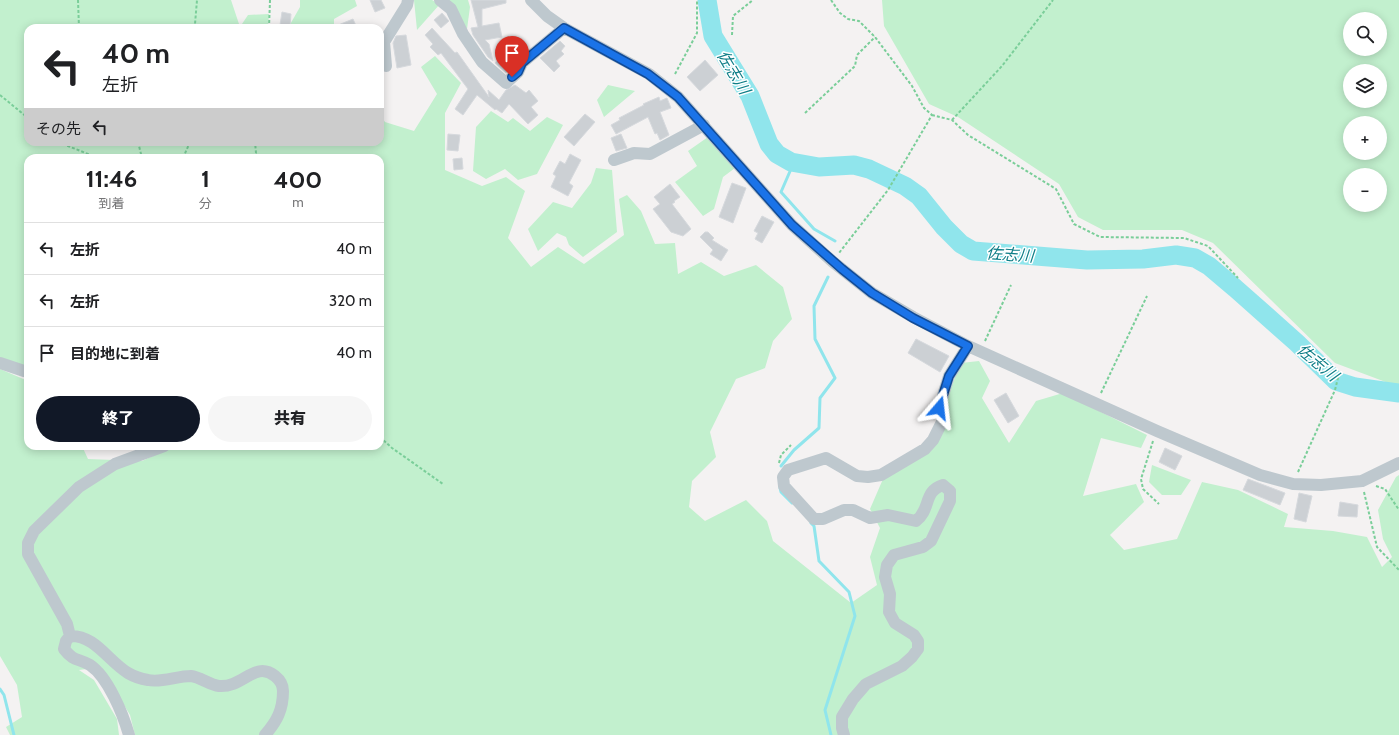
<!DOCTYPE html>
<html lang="ja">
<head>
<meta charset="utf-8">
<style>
	body { margin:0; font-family:Cabin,"Noto Sans JP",sans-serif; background:#f6f6f6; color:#202124; height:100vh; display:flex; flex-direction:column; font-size:15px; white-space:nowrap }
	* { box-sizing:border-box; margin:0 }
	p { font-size:13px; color:#757577 }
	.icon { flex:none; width:22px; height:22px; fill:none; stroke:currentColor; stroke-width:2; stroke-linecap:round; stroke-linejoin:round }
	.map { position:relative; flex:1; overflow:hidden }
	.side { position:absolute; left:24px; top:154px; width:360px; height:296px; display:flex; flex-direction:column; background:#fff; border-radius:12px; box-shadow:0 2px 10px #0003 }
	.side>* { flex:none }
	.banner { position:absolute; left:24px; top:24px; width:360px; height:122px; border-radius:12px; box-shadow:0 2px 10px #0003; background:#fff; color:#202124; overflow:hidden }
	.controls { position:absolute; left:1343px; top:12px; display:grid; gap:8px }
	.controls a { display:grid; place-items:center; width:44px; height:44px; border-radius:50%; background:#fff; box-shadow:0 2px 10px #0003; font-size:20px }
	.pin { position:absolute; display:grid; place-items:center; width:34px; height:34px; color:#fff; margin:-41px -17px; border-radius:50% 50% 50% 0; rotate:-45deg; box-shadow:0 0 4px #0007 }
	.pin .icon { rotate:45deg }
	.me { position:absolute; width:44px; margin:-22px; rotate:17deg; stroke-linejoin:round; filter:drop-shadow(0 0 3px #0008) }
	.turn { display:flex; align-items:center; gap:14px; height:84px; padding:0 12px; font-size:18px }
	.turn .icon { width:52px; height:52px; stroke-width:2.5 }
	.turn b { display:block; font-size:28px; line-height:34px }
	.then { display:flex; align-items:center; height:38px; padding:0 12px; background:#0003; gap:8px; font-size:15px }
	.eta { display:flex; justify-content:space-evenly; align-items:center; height:68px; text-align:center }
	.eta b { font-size:24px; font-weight:800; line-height:28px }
	.action { display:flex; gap:8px; margin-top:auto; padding:8px 12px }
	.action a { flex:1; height:46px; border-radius:24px; background:#111827; color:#fff; font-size:16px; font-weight:800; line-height:46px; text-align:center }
	.action a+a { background:#f6f6f6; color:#202124 }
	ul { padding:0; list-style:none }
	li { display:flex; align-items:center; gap:12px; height:52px; padding:0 12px; border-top:1px solid #e0e0e0 }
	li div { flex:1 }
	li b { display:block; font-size:15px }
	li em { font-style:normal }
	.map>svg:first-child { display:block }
	.green { fill:#c2f0ce; fill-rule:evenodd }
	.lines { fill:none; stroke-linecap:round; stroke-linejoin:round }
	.stream { stroke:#90e5ec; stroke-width:3 }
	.river { stroke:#90e5ec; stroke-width:19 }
	.building { fill:#ccd0d4; stroke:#d6d9dd }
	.path { stroke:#7ace99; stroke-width:2; stroke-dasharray:3 2; stroke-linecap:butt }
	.minor { stroke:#bec8ce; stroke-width:12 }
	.route-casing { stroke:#114b97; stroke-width:10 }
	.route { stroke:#1a73e8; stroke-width:7 }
	.labels { text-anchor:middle; stroke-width:3; stroke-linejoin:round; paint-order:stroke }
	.water-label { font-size:16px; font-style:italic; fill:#0f7e87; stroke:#fff }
</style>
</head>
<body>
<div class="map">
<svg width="1399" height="735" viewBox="0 0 1399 735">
	<rect width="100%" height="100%" fill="#f4f2f2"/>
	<!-- green -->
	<path class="green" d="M0,0h231l9,27 8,-12 21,-1 -1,14h-240v114h352v-27l5,7 29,9 23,-37 -16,-27 14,-11 26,27 -16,30v57l37,16 24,-9 19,14 -17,47 23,29 27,-20 26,17 40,-29 -5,-36 8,-4 14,16 14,33 20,-1 3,31 23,-12 23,14 32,-11 27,22 9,32 -19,22 -8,27 -29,11 -26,53 6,25 -24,24 -3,26 16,14 41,-21 21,21 6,20 78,62 26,-18 -7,-28 10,-29 -10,-19 13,-30 48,-28 16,-30 -4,-14 18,-44 18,-2 11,20 -8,17 27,45 27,-42 27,-8 84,42 -6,13 -40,-10 -18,58 53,-12 8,18 -34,33 14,15 53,-11 25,-57 36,8 50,24 -4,13 49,4 34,6 15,30 10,-10 -9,-18 -5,-29 18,-33 3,-2v260h-1264l-5,-20 -29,-48 -22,3 15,10 23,39 2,16h-109l-4,-8 16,-10 -5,-32 -17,-29v-287l28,12v65h54l6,13 54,2 33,-15h205v-288h-352v208l-28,-6z
		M300,0h55l2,6 -23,13v9h-46l12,-21z
		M414,0h18l8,4 -23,26z
		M446,0h22l2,7 -3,22z
		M882,0h517v387l-64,-24 -122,-120 -31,-13h-79l-25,-13 -19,-33 -101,-67 -29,-13 -45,-78zM1350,19h30v30h-30zM1350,71h30v30h-30zM1350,123h30v30h-30zM1350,175h30v30h-30z
		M608,85l27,6 -31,26 -7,-17z
		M491,111l17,11 5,-4 17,13 17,-14 16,8 -26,49 -19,6 -13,-11 -19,10 -13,-8 3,-44z
		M708,137l27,31 -12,9 -9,32 -11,7 -28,-34 22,-16 -9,-15z
		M596,168l16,2 5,62 -34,25 -14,-12 -3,-8 -9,-4 -19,18 -10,-22 25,-27 19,6 19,-25z
		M1152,465l39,15 -10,15h-19l-13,-13z"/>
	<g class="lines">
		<!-- stream -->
		<path class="stream" d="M791,162v7l-10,23 33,37 21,12
			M781,466l13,-16 25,-22 1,-30 15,-20 -20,-39 -1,-33 14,-29
			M780,488l1,4 11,11
			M811,523l3,3 5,35 30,31 6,24 -30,94 6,25
			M0,689l4,6 10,40"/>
		<!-- river -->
		<path class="river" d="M707,0l6,36 37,60 19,48 8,10 14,8 28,5 35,-2 15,4 36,17 14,10 25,31 17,17 12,7 114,9 56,-1 33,-4 19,3 14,8 26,22 62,55 39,38 19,6 44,6"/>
	</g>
	<!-- building -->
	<path class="building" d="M370,0h11l4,8 -10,4z
		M471,0h35v3l-24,6v17l17,-3 3,14 -17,3 4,4 4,17 -5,-4 -15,-22 -2,-7 7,-1z
		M282,12l9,2 -1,12 -10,-1z
		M442,13l7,8 -8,7 -7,-8z
		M353,19l4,9h-26z
		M432,28l23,25 2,-1 32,45 -1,-7 11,10 7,-10 9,-5 11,8 3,-3 9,11 -7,6 7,8 -10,9 -19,-20 -7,9 -6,-4 -1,1 -18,-15 -14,20 -8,-6 13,-20 -27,-36 -3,2 -8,-8 3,-3 -8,-9z
		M406,35l5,30 -14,3 -4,-25 3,-7z
		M560,41l5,5 -4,5 3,3 -8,7 4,5 -6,6 -14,-14z
		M502,55l11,10 -7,8 -11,-10z
		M705,60l13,15 -18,16 -13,-14z
		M659,97l1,4 7,-3 4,10 -11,4 9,23 -9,5 -3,-7 -2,1 -7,-17 -32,17 -5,-9 9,-5 -1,-2 25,-13 -1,-1z
		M585,114l10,8 -21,24 -10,-9z
		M448,134l12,1 -2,16 -11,-1z
		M621,134l6,14 -11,3 -5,-13z
		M570,154l11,6 -12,23 4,3 -5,10 -17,-9 5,-11 -3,-2 7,-13 5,3z
		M462,158l1,11 -9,1 -1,-11z
		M732,183l14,5 -13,35 -14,-6z
		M670,184l10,13 -6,4 1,1 -3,2 19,25 -8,7 -12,-4 -18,-23 7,-5 -6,-7z
		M762,216l12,6 -12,21 -7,-4 3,-6 -4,-2z
		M705,232h3l6,6 -2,2 16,10 -7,11 -11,-7 3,-4 -13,-13z
		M916,339l33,17 -9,16 -32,-19z
		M1006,393l13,23 -11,7 -14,-23z
		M1165,448l17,8 -7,14 -16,-8z
		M1248,479l37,14 -5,12 -37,-15z
		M1299,493l13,3 -6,26 -12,-3z
		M1340,502l18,3 -1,12 -19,-1z"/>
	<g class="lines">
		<!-- path -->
		<path class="path" d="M78,0l1,28
			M831,0l9,13 8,6 11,2 16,16 37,49 12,22 8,7 -44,75 -49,63
			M197,28l-2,-4 2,-24
			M269,28l1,-28
			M732,35l1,-19 20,-16
			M675,74l22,-41v-33
			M0,95l28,23
			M805,113l50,-47 2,-11 18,-18
			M932,115l20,5 16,15 88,54 18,35 26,13 84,1 24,8 30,32
			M952,120l50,-54 51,-66
			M58,142l40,16
			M138,142l4,16
			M183,158l7,-16
			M254,158l2,-5 -1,-11
			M985,341l26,-56
			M1101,393l46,-97
			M380,437l12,11 51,36
			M1153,441l-12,38 2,10 16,15
			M779,463l2,-8 10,-10
			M1298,472l37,-82 4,-16
			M1376,486l9,3 14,21
			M1364,492l13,55 22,23"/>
		<!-- minor -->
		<path class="minor" d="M440,0l11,9 12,25 19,28 24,21 12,-11 4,-9 42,-35
			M531,0l16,16 17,12 85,46 29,23 114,128 41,37 39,31 41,24 55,29 189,85 103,44 33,9 28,1 41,-4 37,-18
			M386,66l-2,-24 23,-37 1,-5
			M614,160l20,-7 16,1 54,-29
			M0,363l24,8h4
			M70,636l-3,-12 -39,-70v-11l6,-12 45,-44 36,-23 49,-18
			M129,735c-6,-21 -21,-58 -39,-70 -12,-7 -16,-3 -26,-16l2,-8 4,-5c25,-1 38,25 58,37 5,3 14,6 20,7 13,3 29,-4 43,-4 9,1 19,9 28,10 24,2 36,-26 56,-10 5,4 8,8 8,15 0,19 -6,30 -18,44
			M844,735l-2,-7v-11l11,-18 13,-15 36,-18 10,-9 6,-8v-8l-4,-6 -19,-12 -6,-11 1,-18 -5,-17 2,-12 7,-10 29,-8 8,-6 19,-40v-10l-7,-6c-20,6 -12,25 -27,36l-28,-6 -18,3 -17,-8h-9l-21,9h-9l-30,-33 -1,-9 5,-7 38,-12 31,18 11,1 13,-2 44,-26 8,-9 10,-20 -4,-12 10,-32 19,-30"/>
	</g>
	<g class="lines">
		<!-- route casing -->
		<g class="route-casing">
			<path id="route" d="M512,77l6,-5 4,-9 42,-35 84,46 30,23 114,128 50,44 30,24 41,25 55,28 -19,30 -10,32"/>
		</g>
		<!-- route -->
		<use href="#route" class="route"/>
	</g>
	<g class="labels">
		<!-- water labels -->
		<g class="water-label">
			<text transform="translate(734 72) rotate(59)" y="6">佐志川</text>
			<text transform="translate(1010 254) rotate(4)" y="6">佐志川</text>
			<text transform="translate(1318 362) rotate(40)" y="6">佐志川</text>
		</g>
	</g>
</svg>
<div class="controls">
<a><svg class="icon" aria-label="search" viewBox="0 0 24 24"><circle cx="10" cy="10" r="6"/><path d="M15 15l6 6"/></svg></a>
<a><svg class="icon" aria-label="layers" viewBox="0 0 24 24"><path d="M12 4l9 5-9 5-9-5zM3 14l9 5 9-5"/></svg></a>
<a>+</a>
<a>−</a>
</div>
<div class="pin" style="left:512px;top:77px;background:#d93025"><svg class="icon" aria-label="arrive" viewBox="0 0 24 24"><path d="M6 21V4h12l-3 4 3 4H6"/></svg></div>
<svg class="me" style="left:939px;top:408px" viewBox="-20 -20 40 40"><path d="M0-17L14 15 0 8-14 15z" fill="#1a73e8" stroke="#fff" stroke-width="4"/></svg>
<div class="banner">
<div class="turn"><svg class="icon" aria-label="left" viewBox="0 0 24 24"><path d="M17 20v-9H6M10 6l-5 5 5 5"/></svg><div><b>40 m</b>左折</div></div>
<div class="then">その先<svg class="icon" aria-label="left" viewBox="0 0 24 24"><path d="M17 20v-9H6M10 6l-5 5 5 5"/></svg></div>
</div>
<section class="side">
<div class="eta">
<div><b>11:46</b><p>到着</p></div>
<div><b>1</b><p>分</p></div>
<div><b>400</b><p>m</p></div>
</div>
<ul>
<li><svg class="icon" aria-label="left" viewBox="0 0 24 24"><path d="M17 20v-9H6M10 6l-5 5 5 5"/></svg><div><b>左折</b></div><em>40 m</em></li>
<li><svg class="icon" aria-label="left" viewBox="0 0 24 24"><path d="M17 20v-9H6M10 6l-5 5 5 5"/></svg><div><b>左折</b></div><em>320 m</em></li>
<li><svg class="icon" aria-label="arrive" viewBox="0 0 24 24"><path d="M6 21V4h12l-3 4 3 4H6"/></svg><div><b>目的地に到着</b></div><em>40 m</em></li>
</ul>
<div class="action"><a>終了</a><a>共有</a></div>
</section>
</div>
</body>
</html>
